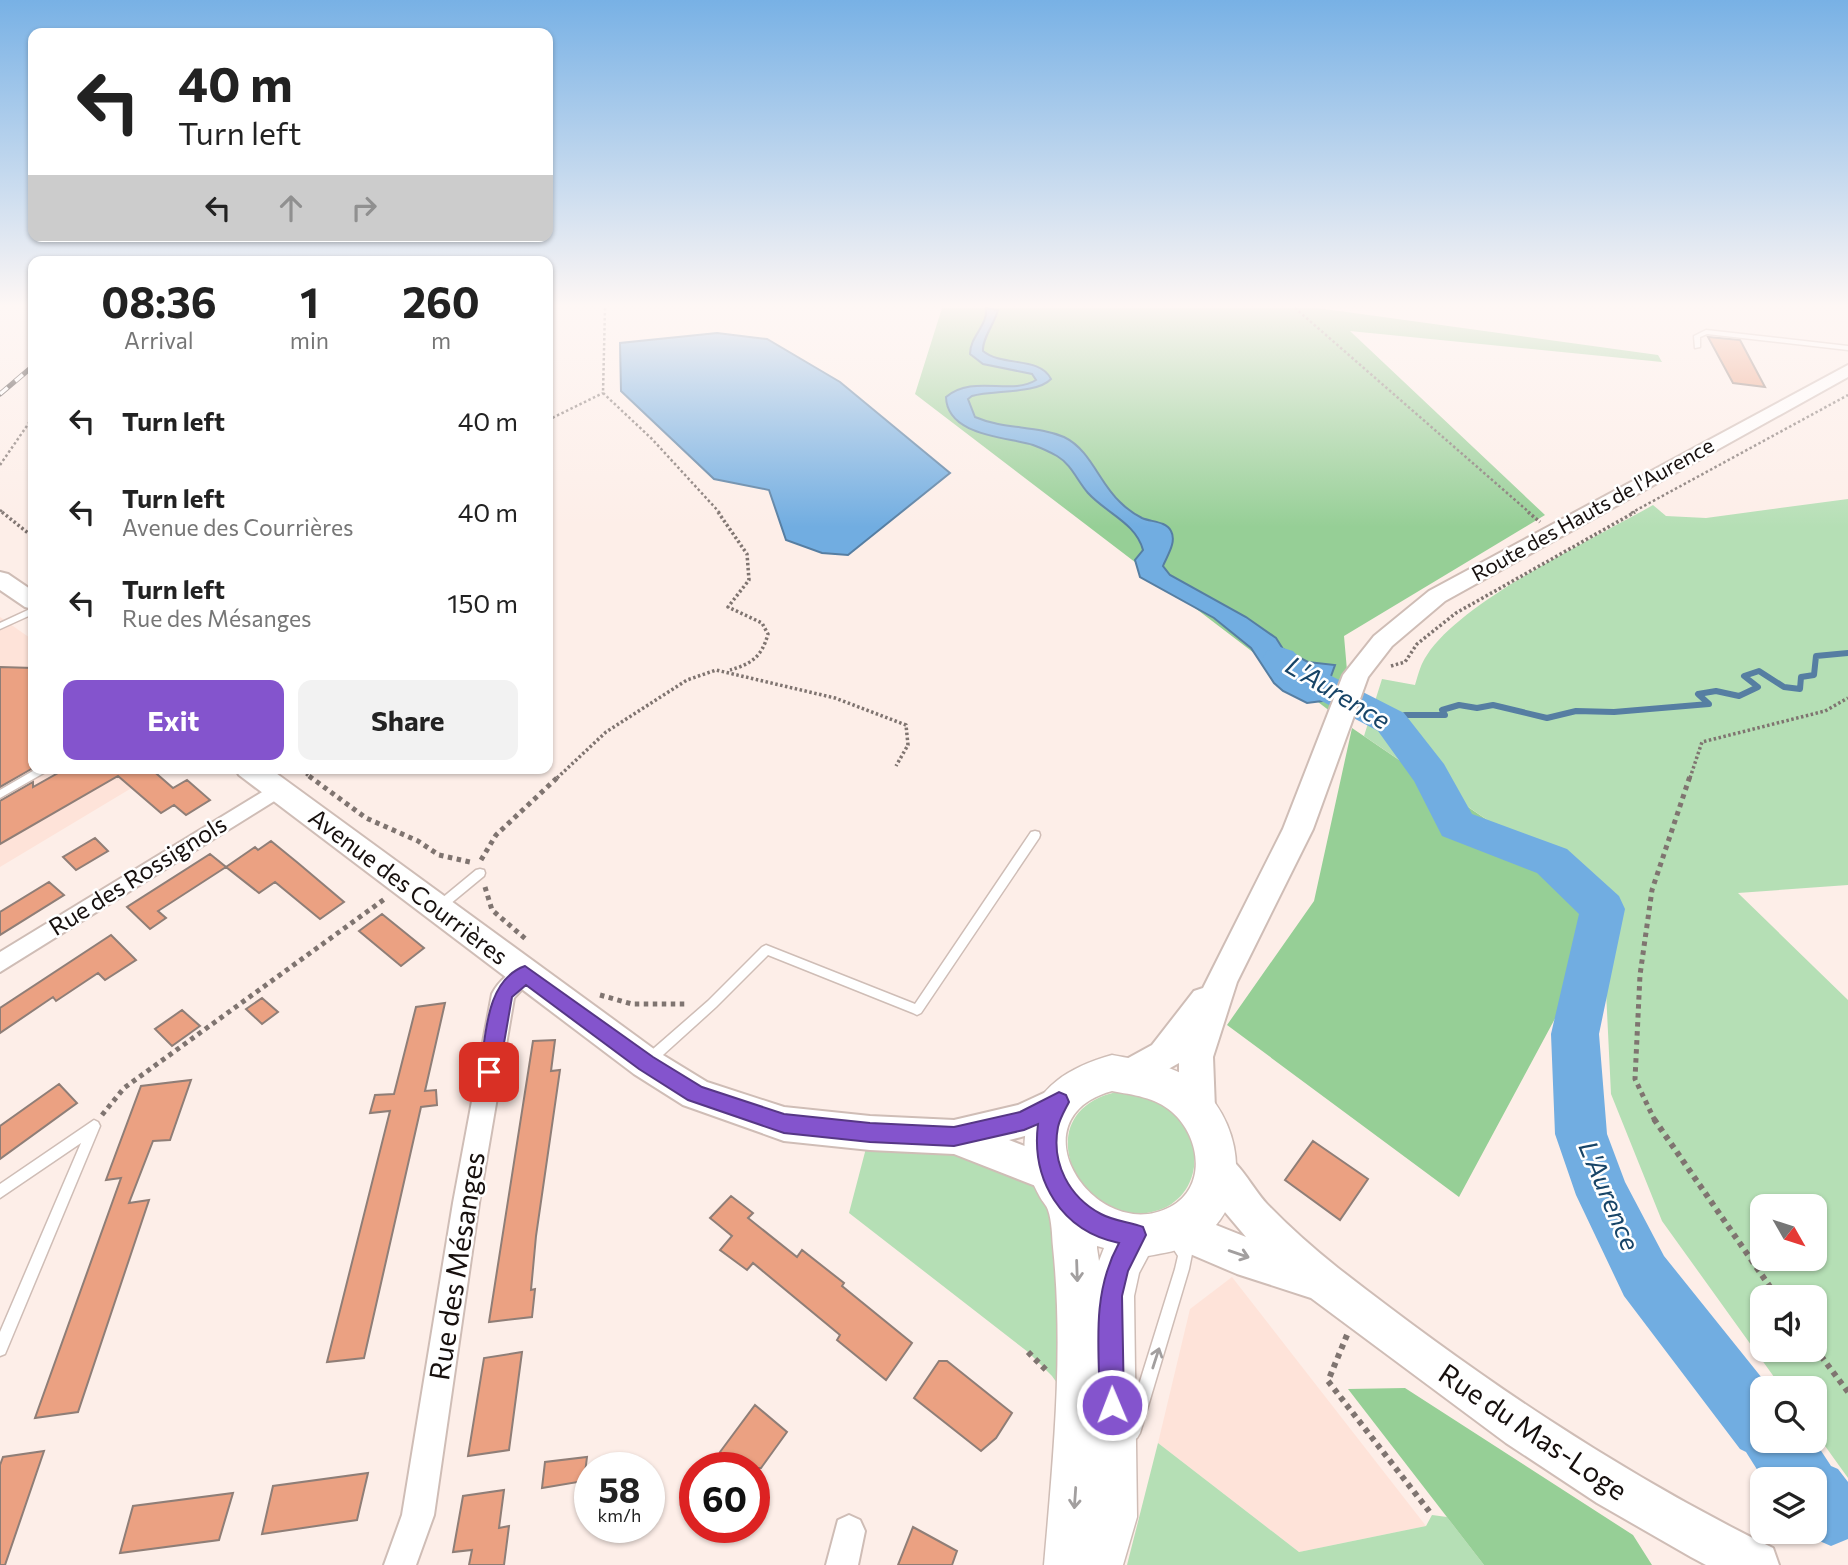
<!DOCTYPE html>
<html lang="en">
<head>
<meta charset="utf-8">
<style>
	body { margin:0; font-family:Commissioner,sans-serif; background:#f2f2f2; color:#222; height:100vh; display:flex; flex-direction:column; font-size:26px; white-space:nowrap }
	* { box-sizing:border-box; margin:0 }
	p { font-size:23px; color:#767676 }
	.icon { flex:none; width:38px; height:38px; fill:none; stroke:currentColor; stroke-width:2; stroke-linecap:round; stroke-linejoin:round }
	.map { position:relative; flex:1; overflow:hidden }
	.side { position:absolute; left:28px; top:256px; width:525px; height:518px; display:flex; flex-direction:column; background:#fff; border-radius:14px; box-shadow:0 2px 5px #0004 }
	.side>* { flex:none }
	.top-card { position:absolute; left:28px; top:28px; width:525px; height:214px; border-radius:14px; box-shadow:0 2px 5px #0004; background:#fff; color:#222; overflow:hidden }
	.needle { width:46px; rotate:129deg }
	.buttons { position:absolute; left:1750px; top:1194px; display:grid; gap:14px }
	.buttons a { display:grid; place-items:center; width:77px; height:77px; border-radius:14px; background:#fff; box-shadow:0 2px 5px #0004; font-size:35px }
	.speed { position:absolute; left:574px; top:1452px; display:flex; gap:14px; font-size:35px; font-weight:700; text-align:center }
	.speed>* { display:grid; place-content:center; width:91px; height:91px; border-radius:50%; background:#fff; box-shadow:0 2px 5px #0004; line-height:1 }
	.speed small { font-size:18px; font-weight:400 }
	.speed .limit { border:10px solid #d22; background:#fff; color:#111 }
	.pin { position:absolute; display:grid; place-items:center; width:60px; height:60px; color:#fff; margin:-30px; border-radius:14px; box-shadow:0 4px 10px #0006 }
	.me { position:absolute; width:77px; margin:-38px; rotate:359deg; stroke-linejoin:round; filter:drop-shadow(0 0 5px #0008) }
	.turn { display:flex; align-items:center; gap:24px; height:147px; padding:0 35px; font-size:32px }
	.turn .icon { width:91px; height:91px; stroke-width:2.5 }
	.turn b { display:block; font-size:49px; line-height:60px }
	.lanes { display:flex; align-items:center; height:66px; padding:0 35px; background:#0003; justify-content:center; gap:35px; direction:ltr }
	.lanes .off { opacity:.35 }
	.eta { display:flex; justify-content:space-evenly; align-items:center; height:119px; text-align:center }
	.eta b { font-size:42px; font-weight:700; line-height:49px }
	.primary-button { display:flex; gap:14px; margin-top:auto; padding:14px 35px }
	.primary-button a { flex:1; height:80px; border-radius:14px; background:#8454cd; color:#fff; font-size:28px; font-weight:700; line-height:80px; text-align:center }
	.primary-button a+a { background:#f2f2f2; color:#222 }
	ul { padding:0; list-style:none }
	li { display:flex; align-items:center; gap:21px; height:91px; padding:0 35px }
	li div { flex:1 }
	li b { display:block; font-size:26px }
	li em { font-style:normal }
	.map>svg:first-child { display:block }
	.built { fill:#fee3d9 }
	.green { fill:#b5dfb5; fill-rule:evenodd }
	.forest { fill:#96cf96 }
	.water { fill:#71ade1; stroke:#567ea2; stroke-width:2 }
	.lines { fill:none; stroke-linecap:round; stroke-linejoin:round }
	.stream { stroke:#567ea2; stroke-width:6 }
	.river { fill:#71ade1; fill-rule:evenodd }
	.building { fill:#eba182; stroke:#8f7e77; stroke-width:2 }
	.lane-casing { stroke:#cfbdb6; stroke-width:3 }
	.street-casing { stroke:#cfbdb6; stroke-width:4 }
	.secondary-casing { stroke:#cfbdb6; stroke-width:4 }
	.primary-casing { stroke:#cfbdb6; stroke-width:3 }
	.path-far3 { stroke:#7f7470; stroke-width:2.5; stroke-dasharray:2.5 2.5; stroke-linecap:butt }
	.path-far2 { stroke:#7f7470; stroke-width:3.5; stroke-dasharray:2.5 2.5; stroke-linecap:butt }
	.path-far1 { stroke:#7f7470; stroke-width:5; stroke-dasharray:4.5 4.5; stroke-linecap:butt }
	.path { stroke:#7f7470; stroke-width:6; stroke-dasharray:5 5; stroke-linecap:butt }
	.lane { fill:#fff; fill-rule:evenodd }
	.street { fill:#fff; fill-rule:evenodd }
	.secondary { fill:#fff; fill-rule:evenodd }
	.primary { fill:#fff; fill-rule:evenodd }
	.rail-casing { stroke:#362d2b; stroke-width:5 }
	.rail { stroke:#fff; stroke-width:3.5; stroke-dasharray:10; stroke-linecap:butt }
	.oneway { stroke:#a29f9f }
	.route { fill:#8454cd; stroke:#563785; stroke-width:2 }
	.labels { text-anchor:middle; stroke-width:5; stroke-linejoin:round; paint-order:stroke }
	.far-street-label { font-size:21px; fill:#17100e; stroke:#fff }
	.street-label { font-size:24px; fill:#17100e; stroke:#fff }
	.water-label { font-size:26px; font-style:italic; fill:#174467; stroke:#fff }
	.near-street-label { font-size:28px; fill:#17100e; stroke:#fff }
</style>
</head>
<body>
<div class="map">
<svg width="1848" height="1565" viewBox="0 0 1848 1565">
	<rect width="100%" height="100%" fill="#fdeee8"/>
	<!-- built -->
	<path class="built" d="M0,617l33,23v128h132l-165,99z
		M1232,1277l194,249 -127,26 -141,-109 32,-134z"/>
	<!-- green -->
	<path class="green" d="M1848,499v386l-110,8 110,107v478l-33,-46v-44h-33l-120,-167 -51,-127 -5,-103 9,-84 -251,-171 18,-57 33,6c3,-10 6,-22 12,-30 37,-56 165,-115 226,-150l13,11 40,2zM1762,1206h53v52h-53zM1762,1297h53v52h-53z
		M1116,1092c17,0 36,5 51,14 38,25 38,88 -8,104 -76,26 -138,-96 -43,-118z
		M870,1133l181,41 29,241 -28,-39 -24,-24 -179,-139z
		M1158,1443l141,109 127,-26 6,-11 15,2 37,48h-357z"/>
	<!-- forest -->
	<path class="forest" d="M942,308h376l340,47 4,7 -312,-31 195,184 -201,121 8,92 263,179 -156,290 -232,-172 87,-124 38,-173 -437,-334z
		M1405,1388l228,147 19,30h-168l-136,-176z"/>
	<!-- water -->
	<path class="water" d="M986,308l12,2c-3,13 -16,28 -15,41 19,16 57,5 68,28 -14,15 -57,11 -79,17l-4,3 7,18c30,13 61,8 89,20 27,13 35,46 56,65 6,6 14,12 22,16 9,4 24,3 29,13 6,11 -4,25 -8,35l7,9 76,42 30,21 7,11 25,13 27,3 -13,36 -15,2 -24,-12 -9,-8 -23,-35 -37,-30 -74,-41 -5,-17 8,-10c-7,-27 -37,-37 -55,-57 -10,-11 -17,-29 -31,-37 -7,-4 -16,-8 -24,-11 -26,-8 -86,-9 -87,-48 27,-23 65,-1 90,-17l-4,-6 -49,-10 -13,-10c0,-18 18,-28 16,-46z
		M717,333l50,6 73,43 110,91 -102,82 -26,-2 -36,-13 -17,-50 -55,-11 -93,-88 -1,-48z"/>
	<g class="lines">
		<!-- stream -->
		<path class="stream" d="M1391,722l14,-7h40l-3,-5 17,-5 18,3 16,-3 54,13 29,-7 38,1 95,-8 -11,-10 18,-3 23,5 19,-9 -14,-11 15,-5 25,16 16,2 1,-12 13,-2 2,-19 32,-3"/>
		<!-- river -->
		<path class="river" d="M1280,647l13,4 11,11 100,51 40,51 28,50 95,35 52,47 6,13 -26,125 8,100 18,48 39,74 106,132h-8v52h52l17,26 7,3 10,13v57l-17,7 -23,-10 -4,-5h11v-52h-52l-17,-27 -6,-3 -116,-153 -48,-101 -21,-61 -4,-100 28,-120 -42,-41 -95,-37 -28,-55 -36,-50 -100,-53 -16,-19 5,-8z"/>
	</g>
	<!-- building -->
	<path class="building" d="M1708,337l32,3 25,47 -32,-4z
		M0,667l33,1v100l-33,19z
		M67,768h83l23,20 14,-8 23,20 -24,15 -12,-10 -13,8 -43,-37 -118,68v-43l33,-19v5z
		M95,838l13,13 -32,19 -13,-13z
		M271,841l27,22 46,39 -24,17 -45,-37 -16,11 -33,-26 29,-20 3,3z
		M210,854l16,13 -68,44 8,7 -16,11 -23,-22z
		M49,882l15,13 -64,40v-23z
		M382,914l42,34 -23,18 -42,-35z
		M111,935l25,25 -31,20 -7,-7 -42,28 -3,-4 -53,36v-25z
		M262,998l16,14 -16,12 -16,-15z
		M445,1003l-20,88 11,-1 1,15 -16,2 -57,251 -37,4 63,-251 -20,2 5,-18 19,-1 22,-87z
		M182,1010l18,16 -28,20 -17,-17z
		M555,1040l-4,31 9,-1 -24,166 -5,54 4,-1 -3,28 -43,5 44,-281z
		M191,1080l-21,60 -17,1 -24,62 20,-3 -71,212 -43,6 86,-240 -15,2 35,-94z
		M59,1084l18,19 -77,56v-33z
		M1313,1141l55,38 -28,41 -55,-40z
		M731,1196l22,17 -5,5 49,39 5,-7 42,33 -2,3 70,57 -26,37 -49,-40 3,-5 -87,-72 -6,7 -27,-20 12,-14 -22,-18z
		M522,1352l-13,98 -41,6 16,-98z
		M939,1361h8l65,52 -16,25 -15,13 -67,-53z
		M755,1405l32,27 -26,36h-23l-18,-16z
		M44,1451l-39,114h-5v-100l3,-8z
		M587,1457l-3,24 -42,7 3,-26z
		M368,1473l-11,47 -95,14 11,-48z
		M504,1490l-5,38 10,-2 -5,39h-35l3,-15 -19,2 10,-56z
		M233,1493l-14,47 -99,13 13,-47z
		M913,1527l44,24 -5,14h-54z"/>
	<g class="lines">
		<!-- lane casing -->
		<g class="lane-casing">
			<path id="lane" d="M1706,330l142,16v4l-141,-16 -7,3v10l-5,1 -1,-12z
				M30,609h3v5l-33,15v-6z
				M38,768h13l-2,2 -49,28v-8z
				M1035,831l4,1 1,3 -1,3 -118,175 -4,2 -4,-2 -145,-58 -52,52 -63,57 -4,1 -4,-1 -2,-4 2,-4 63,-55 54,-54 4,-2 149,59 116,-172z
				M480,869l4,1 1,3 -1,3 -40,33 -4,1 -4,-1 -1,-3 1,-3 40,-33z
				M94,1120l4,2 2,4 -95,228 -5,2v-24l81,-189 -81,55v-14z
				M1176,1235l5,2 11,17 -3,15 -49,164 -3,5 -5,3 -5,-3 -3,-5 51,-164 3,-13 -9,-14 2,-5z"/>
		</g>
		<!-- street casing -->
		<g class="street-casing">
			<path id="street" d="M277,783l7,2 3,5 -3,5 -284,177v-20z
				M525,965l8,2 3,7 -22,24 -35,205 -45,312 -18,50h-32l18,-50 51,-312 39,-209c6,-12 20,-25 33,-29z
				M849,1515l11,5 5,11 -7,34h-32l12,-45z"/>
		</g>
		<!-- secondary casing -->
		<g class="secondary-casing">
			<path id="secondary" d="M1848,365v12l-403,224 -53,45 -24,31 -55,152 -76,153 -24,75 2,52 -5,12 -13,5 -13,-5 -5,-12v-46l-46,26 -12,-5 -5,-11 5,-11 31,-17 42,-54 9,-3 80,-159 60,-154 31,-39 55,-45z
				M0,572l8,2 25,17v18l-8,-2 -25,-17z
				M235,768h34l389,284 49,30 77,25 86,9 84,4 64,-15 41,-19 13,4 5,12c-10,22 -45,33 -68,38l55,21 6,13 -6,13 -13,5 -97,-38 -84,-4 -86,-9 -101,-36 -49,-31 -395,-299z
				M1218,1151c22,9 33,36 49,53 22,23 46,44 71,64 136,106 279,204 435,280l6,17h-73l-15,-8 -94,-54 -91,-60 -195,-145 -74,-24 -75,-32 -5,-14 5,-14 14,-5 70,28 -27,-32 -20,-36 6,-13z"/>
		</g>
		<!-- primary casing -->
		<g class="primary-casing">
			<path id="primary" d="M1112,1055c31,6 66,10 89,32 45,42 51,123 -7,156 -14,8 -31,10 -46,13l-9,17 -5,23 3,221 -14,48h-79c9,-105 20,-212 9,-318 -1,-11 -1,-26 -5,-37 -1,-4 -6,-9 -8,-13 -11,-20 -19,-43 -14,-66 10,-45 44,-64 86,-76zM1112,1091c21,4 43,6 60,21 28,24 36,75 -2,95 -74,39 -159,-88 -58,-116zM1097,1246l7,2 -5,13 -2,-13z"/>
		</g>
		<!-- path-far3 -->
		<path class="path-far3" d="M605,308l-2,85 49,46 68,74
			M1295,308l235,205
			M548,420l55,-27
			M0,465l33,-48
			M0,510l4,3
			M1631,513l217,-118"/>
		<!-- path-far2 -->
		<path class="path-far2" d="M2,512l31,25
			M718,512l29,42 2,26 -21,27 34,16 6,11c-6,22 -16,30 -38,36
			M1528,512l12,10
			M1391,666l14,-4 12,-18 39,-31 179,-101
			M298,768l14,10
			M557,778l49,-46 81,-52 29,-10 119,28 71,27 2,20 -12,21
			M1690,778l12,-36 123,-31 23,-13"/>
		<!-- path-far1 -->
		<path class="path-far1" d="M309,776l57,42 52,23 21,14 31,7
			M481,860l15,-25 63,-59
			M485,887l7,23 36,31
			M600,995l32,9h55
			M102,1115l22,-27 262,-190
			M1655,1121l-20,-42 5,-104 12,-85 38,-114"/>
		<!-- path -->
		<path class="path" d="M1654,1119l123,178
			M1347,1335l-19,46 104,134
			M1815,1348l33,44
			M1028,1352l20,20"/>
		<!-- lane -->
		<use href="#lane" class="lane"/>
		<!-- street -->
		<use href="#street" class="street"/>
		<!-- secondary -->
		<use href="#secondary" class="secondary"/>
		<!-- primary -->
		<use href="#primary" class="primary"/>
		<!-- rail casing -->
		<g class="rail-casing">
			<path id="rail" d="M0,394l33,-28"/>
		</g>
		<!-- rail -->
		<use href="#rail" class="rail"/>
	</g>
	<!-- one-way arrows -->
	<defs><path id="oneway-shaft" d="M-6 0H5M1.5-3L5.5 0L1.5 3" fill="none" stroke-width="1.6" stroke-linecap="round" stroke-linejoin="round" transform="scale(1.75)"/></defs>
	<g class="oneway">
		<use href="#oneway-shaft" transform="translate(1239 1254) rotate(19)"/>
		<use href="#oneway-shaft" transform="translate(1077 1271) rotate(88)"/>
		<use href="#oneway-shaft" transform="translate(1156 1358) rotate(-72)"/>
		<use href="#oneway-shaft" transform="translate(1075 1498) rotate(94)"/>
	</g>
	<!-- sky -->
	<linearGradient id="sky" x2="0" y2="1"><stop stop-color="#78b1e5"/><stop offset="0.58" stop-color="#fef7f5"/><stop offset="1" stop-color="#fef7f5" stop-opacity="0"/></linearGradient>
	<rect width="1848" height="527" fill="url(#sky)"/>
	<!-- route -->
	<path class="route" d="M525,966l128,91 49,30 82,27 86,9 84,4 66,-15 39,-20 7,3 3,7c-4,8 -9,16 -11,25 -7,36 11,70 43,87 13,7 28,8 42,13l3,8 -18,36 -6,25 2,109 -3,8 -9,4 -9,-4 -3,-8c-1,-57 -9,-111 19,-162 -58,-12 -88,-63 -81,-119l-14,6 -70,16 -84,-4 -86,-9 -96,-33 -49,-31 -113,-84 -14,12 -13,75 -2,6 -8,3 -7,-3 -2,-6c6,-35 5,-92 45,-106z"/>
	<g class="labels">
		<!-- far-street labels -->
		<g class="far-street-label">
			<text transform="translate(1593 510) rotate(-29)" y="7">Route des Hauts de l'Aurence</text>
		</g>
		<!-- street labels -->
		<g class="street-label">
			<text transform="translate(138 876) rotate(-32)" y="8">Rue des Rossignols</text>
			<text transform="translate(408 887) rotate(37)" y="8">Avenue des Courrières</text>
		</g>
		<!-- water labels -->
		<g class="water-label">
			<text transform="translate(1338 693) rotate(31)" y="9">L'Aurence</text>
			<text transform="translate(1609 1196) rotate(67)" y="9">L'Aurence</text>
		</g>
		<!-- near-street labels -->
		<g class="near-street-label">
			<text transform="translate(457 1266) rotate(-81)" y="10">Rue des Mésanges</text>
			<text transform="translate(1533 1432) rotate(34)" y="10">Rue du Mas-Loge</text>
		</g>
	</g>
</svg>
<div class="buttons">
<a><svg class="needle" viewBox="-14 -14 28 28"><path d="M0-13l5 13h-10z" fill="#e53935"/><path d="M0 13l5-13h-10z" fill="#767676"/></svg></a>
<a><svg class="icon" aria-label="sound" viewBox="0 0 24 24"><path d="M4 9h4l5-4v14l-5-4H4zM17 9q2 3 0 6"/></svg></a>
<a><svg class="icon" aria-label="search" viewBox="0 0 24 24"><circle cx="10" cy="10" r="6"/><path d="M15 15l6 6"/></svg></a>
<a><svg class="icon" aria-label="layers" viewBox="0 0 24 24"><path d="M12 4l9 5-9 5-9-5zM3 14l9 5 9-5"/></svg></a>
</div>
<div class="speed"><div>58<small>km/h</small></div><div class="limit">60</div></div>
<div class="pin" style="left:489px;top:1072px;background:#d93025"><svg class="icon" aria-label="arrive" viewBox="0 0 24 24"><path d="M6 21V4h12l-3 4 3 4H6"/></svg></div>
<svg class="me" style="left:1112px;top:1405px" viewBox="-20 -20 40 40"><circle r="17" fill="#8454cd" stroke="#fff" stroke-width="3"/><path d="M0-11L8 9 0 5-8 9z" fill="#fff"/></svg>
<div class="top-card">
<div class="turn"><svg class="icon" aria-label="left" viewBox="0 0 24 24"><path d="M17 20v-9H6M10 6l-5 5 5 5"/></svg><div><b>40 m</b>Turn left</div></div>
<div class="lanes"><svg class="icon" aria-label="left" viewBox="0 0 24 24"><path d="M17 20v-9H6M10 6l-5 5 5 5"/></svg><svg class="icon off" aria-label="ahead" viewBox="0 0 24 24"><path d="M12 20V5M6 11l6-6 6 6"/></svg><svg class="icon off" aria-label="right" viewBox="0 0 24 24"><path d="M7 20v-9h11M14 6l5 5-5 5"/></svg></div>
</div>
<section class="side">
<div class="eta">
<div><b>08:36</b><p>Arrival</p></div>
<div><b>1</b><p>min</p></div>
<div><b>260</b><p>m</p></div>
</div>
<ul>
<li><svg class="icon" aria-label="left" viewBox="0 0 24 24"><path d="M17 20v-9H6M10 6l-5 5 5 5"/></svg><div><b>Turn left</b></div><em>40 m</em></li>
<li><svg class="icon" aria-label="left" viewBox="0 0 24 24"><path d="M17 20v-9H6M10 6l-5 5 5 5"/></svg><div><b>Turn left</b><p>Avenue des Courrières</p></div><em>40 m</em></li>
<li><svg class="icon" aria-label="left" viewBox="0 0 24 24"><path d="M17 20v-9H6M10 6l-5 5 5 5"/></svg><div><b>Turn left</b><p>Rue des Mésanges</p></div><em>150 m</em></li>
</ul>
<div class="primary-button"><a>Exit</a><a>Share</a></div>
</section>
</div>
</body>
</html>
